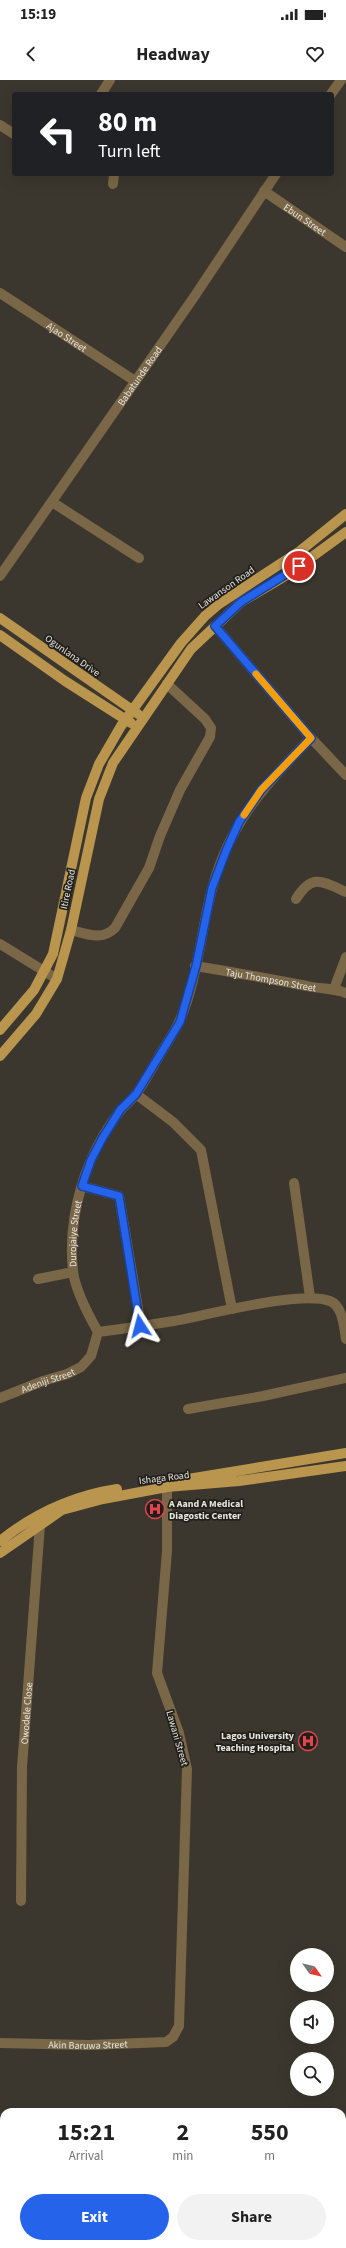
<!DOCTYPE html>
<html lang="en">
<head>
<meta charset="utf-8">
<style>
	body { margin:0; font-family:"Source Sans 3",sans-serif; background:#f2f2f2; color:#222; height:100vh; display:flex; flex-direction:column; font-size:15px; white-space:nowrap }
	* { box-sizing:border-box; margin:0 }
	p { font-size:13px; color:#767676 }
	.icon { flex:none; width:22px; height:22px; fill:none; stroke:currentColor; stroke-width:2; stroke-linecap:round; stroke-linejoin:round }
	.map { position:relative; flex:1; overflow:hidden }
	.panel { position:absolute; left:0px; top:2028px; width:346px; height:140px; display:flex; flex-direction:column; background:#fff; border-radius:12px 12px 0 0; box-shadow:0 4px 16px #0002 }
	.panel>* { flex:none }
	.top-card { position:absolute; left:12px; top:12px; width:322px; height:84px; border-radius:4px; box-shadow:0 4px 16px #0002; background:#202124; color:#fff; overflow:hidden }
	.needle { width:26px; rotate:124deg }
	.fabs { position:absolute; left:290px; top:1868px; display:grid; gap:8px }
	.fabs a { display:grid; place-items:center; width:44px; height:44px; border-radius:50%; background:#fff; box-shadow:0 4px 16px #0002; font-size:20px }
	.pin { position:absolute; display:grid; place-items:center; width:34px; height:34px; color:#fff; margin:-17px; border:2px solid #fff; border-radius:50%; box-shadow:0 1px 4px #0007 }
	.me { position:absolute; width:44px; margin:-22px; rotate:351deg; stroke-linejoin:round; filter:drop-shadow(0 0 3px #0008) }
	.turn { display:flex; align-items:center; gap:14px; height:84px; padding:0 20px; font-size:18px }
	.turn .icon { width:52px; height:52px; stroke-width:2.5 }
	.turn b { display:block; font-size:28px; line-height:34px }
	.eta { display:flex; justify-content:space-evenly; align-items:center; height:68px; text-align:center }
	.eta b { font-size:24px; font-weight:700; line-height:28px }
	.button { display:flex; gap:8px; margin-top:auto; padding:8px 20px }
	.button a { flex:1; height:46px; border-radius:24px; background:#2563eb; color:#fff; font-size:16px; font-weight:700; line-height:46px; text-align:center }
	.button a+a { background:#f2f2f2; color:#222 }
	.status { display:flex; justify-content:space-between; align-items:center; height:28px; padding:0 20px; background:#fff; direction:ltr }
	.status svg { height:11px; fill:currentColor }
	header { display:flex; justify-content:space-between; align-items:center; height:52px; padding:0 20px; background:#fff; font-size:18px; font-weight:700 }
	.map>svg:first-child { display:block }
	.lines { fill:none; stroke-linecap:round; stroke-linejoin:round }
	.minor { stroke:#796747; stroke-width:10 }
	.major { stroke:#b9954e; stroke-width:10 }
	.route-casing { stroke:#184099; stroke-width:10 }
	.route { stroke:#2563eb; stroke-width:7 }
	.slow { stroke:#f59e0b; stroke-width:7 }
	.labels { text-anchor:middle; stroke-width:3.5; stroke-linejoin:round; paint-order:stroke }
	.street-label { font-size:10px; fill:#e8e5df; stroke:#211f1a }
	.poi-label { font-size:10px; font-weight:bold; fill:#e8e5df; stroke:#211f1a; text-anchor:start }
</style>
</head>
<body>
<div class="status"><b>15:19</b><svg viewBox="0 0 49 12"><path d="M0 12V9h3v3zM5 12V6h3v6zM10 12V3h3v9zM15 12V0h3v12zM26 1h20v11H26zM47 4h2v5h-2z"/></svg></div>
<header><svg class="icon" aria-label="back" viewBox="0 0 24 24"><path d="M15 5l-7 7 7 7"/></svg>Headway<svg class="icon" aria-label="heart" viewBox="0 0 24 24"><path d="M12 20l-8-8c-3-5 5-10 8-4 3-6 11-1 8 4z"/></svg></header>
<div class="map">
<svg width="346" height="2168" viewBox="0 0 346 2168">
	<rect width="100%" height="100%" fill="#3b372e"/>
	<g class="lines">
		<!-- minor -->
		<g class="minor">
			<path d="M101,14l9,-14"/>
			<path d="M331,14l10,-14"/>
			<path d="M0,45l14,9"/>
			<path d="M113,104l1,-10"/>
			<path id="s1" d="M264,111l82,56"/>
			<path id="s2" d="M0,213l135,88"/>
			<path d="M52,422l87,56"/>
			<path id="s3" d="M0,496l194,-279 82,-123"/>
			<path d="M215,546l96,112 35,37"/>
			<path d="M296,819c16,-26 26,-18 50,-7"/>
			<path d="M71,850c16,4 31,11 44,-2l34,-60 11,-32 20,-46 30,-53 1,-9 -6,-9 -38,-35"/>
			<path d="M0,864l57,35"/>
			<path id="s4" d="M195,886c38,6 75,13 112,20 13,3 26,2 39,7"/>
			<path d="M334,909l12,-32"/>
			<path d="M136,1014l37,28 28,28 31,159"/>
			<path d="M294,1103l16,114"/>
			<path d="M82,1106l37,10 22,130"/>
			<path d="M38,1199l35,-7"/>
			<path id="s5" d="M98,1252c-9,-16 -23,-42 -25,-61 -6,-56 13,-117 47,-160 5,-6 12,-11 16,-17 8,-10 14,-23 21,-34 7,-13 16,-25 22,-38 18,-39 22,-91 33,-133 17,-65 53,-105 99,-151"/>
			<path id="s6" d="M0,1318l43,-17 24,-7 14,-7 10,-11 7,-24c25,-3 51,-7 76,-11 34,-6 126,-31 156,-20 13,5 14,27 16,38"/>
			<path d="M188,1329l75,-13 83,-18"/>
			<path id="s7" d="M21,1821l1,-134 18,-242"/>
			<path id="s8" d="M0,1963l89,2 77,-3 7,-5 6,-11 8,-257 -8,-36 -22,-60 10,-122v-64"/>
			<path d="M0,2137l4,-3"/>
			<path d="M178,2168v-4"/>
		</g>
		<!-- major -->
		<path class="major" d="M0,538l138,96
			M0,555l65,46 66,42
			M0,950l34,-40 19,-36 33,-156 13,-34 22,-38 60,-83 24,-27 14,-12 81,-53 46,-37
			M0,976l36,-42 21,-35 14,-49 28,-131 14,-36 78,-114 50,-47 46,-27 59,-43
			M182,1400l164,-27
			M0,1461c35,-28 72,-45 117,-52
			M0,1473l62,-43 41,-11 64,-12 72,-6 107,-15"/>
	</g>
	<g class="lines">
		<!-- route casing -->
		<g class="route-casing">
			<path id="route" d="M140,1246l-21,-130 -37,-10 9,-26 11,-21 18,-29 16,-16 44,-72 16,-56 16,-78 14,-37 13,-29 22,-32 50,-52 -96,-112 26,-24 58,-36"/>
		</g>
		<!-- route -->
		<use href="#route" class="route"/>
		<!-- slow -->
		<path class="slow" d="M244,735l17,-25 50,-52 -55,-64"/>
	</g>
	<!-- icons -->
	<defs>
		<g id="hospital-ring" transform="scale(1)"><circle r="9.5" fill="#211f1a" stroke="#e0444e" stroke-width="1.5"/><path d="M-5-5h3v3.5h4V-5h3V5h-3V1.5h-4V5h-3Z" fill="#e0444e"/></g>
	</defs>
	<g fill-rule="evenodd">
		<use href="#hospital-ring" x="155" y="1429"/>
		<use href="#hospital-ring" x="308" y="1661"/>
	</g>
	<g class="labels">
		<!-- street labels -->
		<g class="street-label">
			<text dy="4" stroke="none"><textPath href="#s1" startOffset="50">Ebun Street</textPath></text>
			<text dy="4" stroke="none"><textPath href="#s2" startOffset="80">Ajao Street</textPath></text>
			<text dy="4" stroke="none"><textPath href="#s3" startOffset="244">Babatunde Road</textPath></text>
			<text transform="translate(226 507) rotate(-35)" y="4">Lawanson Road</text>
			<text transform="translate(73 575) rotate(35)" y="4">Ogunlana Drive</text>
			<text transform="translate(67 809) rotate(-78)" y="4">Itire Road</text>
			<text dy="4" stroke="none"><textPath href="#s4" startOffset="77">Taju Thompson Street</textPath></text>
			<text dy="4" stroke="none"><textPath href="#s5" startOffset="104">Durojaiye Street</textPath></text>
			<text dy="4" stroke="none"><textPath href="#s6" startOffset="51">Adeniji Street</textPath></text>
			<text transform="translate(164 1397) rotate(-7)" y="4">Ishaga Road</text>
			<text dy="4" stroke="none"><textPath href="#s7" startOffset="188">Owodele Close</textPath></text>
			<text transform="translate(178 1658) rotate(74)" y="4">Lawani Street</text>
			<text dy="4" stroke="none"><textPath href="#s8" startOffset="88">Akin Baruwa Street</textPath></text>
		</g>
		<!-- poi labels -->
		<g class="poi-label">
			<text x="169" y="1427">A Aand A Medical<tspan x="169" dy="12">Diagostic Center</tspan></text>
			<text x="294" y="1659" text-anchor="end">Lagos University<tspan x="294" dy="12">Teaching Hospital</tspan></text>
		</g>
	</g>
</svg>
<div class="fabs">
<a><svg class="needle" viewBox="-14 -14 28 28"><path d="M0-13l5 13h-10z" fill="#e53935"/><path d="M0 13l5-13h-10z" fill="#767676"/></svg></a>
<a><svg class="icon" aria-label="sound" viewBox="0 0 24 24"><path d="M4 9h4l5-4v14l-5-4H4zM17 9q2 3 0 6"/></svg></a>
<a><svg class="icon" aria-label="search" viewBox="0 0 24 24"><circle cx="10" cy="10" r="6"/><path d="M15 15l6 6"/></svg></a>
</div>
<div class="pin" style="left:299px;top:486px;background:#d93025"><svg class="icon" aria-label="arrive" viewBox="0 0 24 24"><path d="M6 21V4h12l-3 4 3 4H6"/></svg></div>
<svg class="me" style="left:140px;top:1246px" viewBox="-20 -20 40 40"><path d="M0-17L14 15 0 8-14 15z" fill="#2563eb" stroke="#fff" stroke-width="4"/></svg>
<div class="top-card">
<div class="turn"><svg class="icon" aria-label="left" viewBox="0 0 24 24"><path d="M17 20v-9H6M10 6l-5 5 5 5"/></svg><div><b>80 m</b>Turn left</div></div>
</div>
<section class="panel">
<div class="eta">
<div><b>15:21</b><p>Arrival</p></div>
<div><b>2</b><p>min</p></div>
<div><b>550</b><p>m</p></div>
</div>
<div class="button"><a>Exit</a><a>Share</a></div>
</section>
</div>
</body>
</html>
